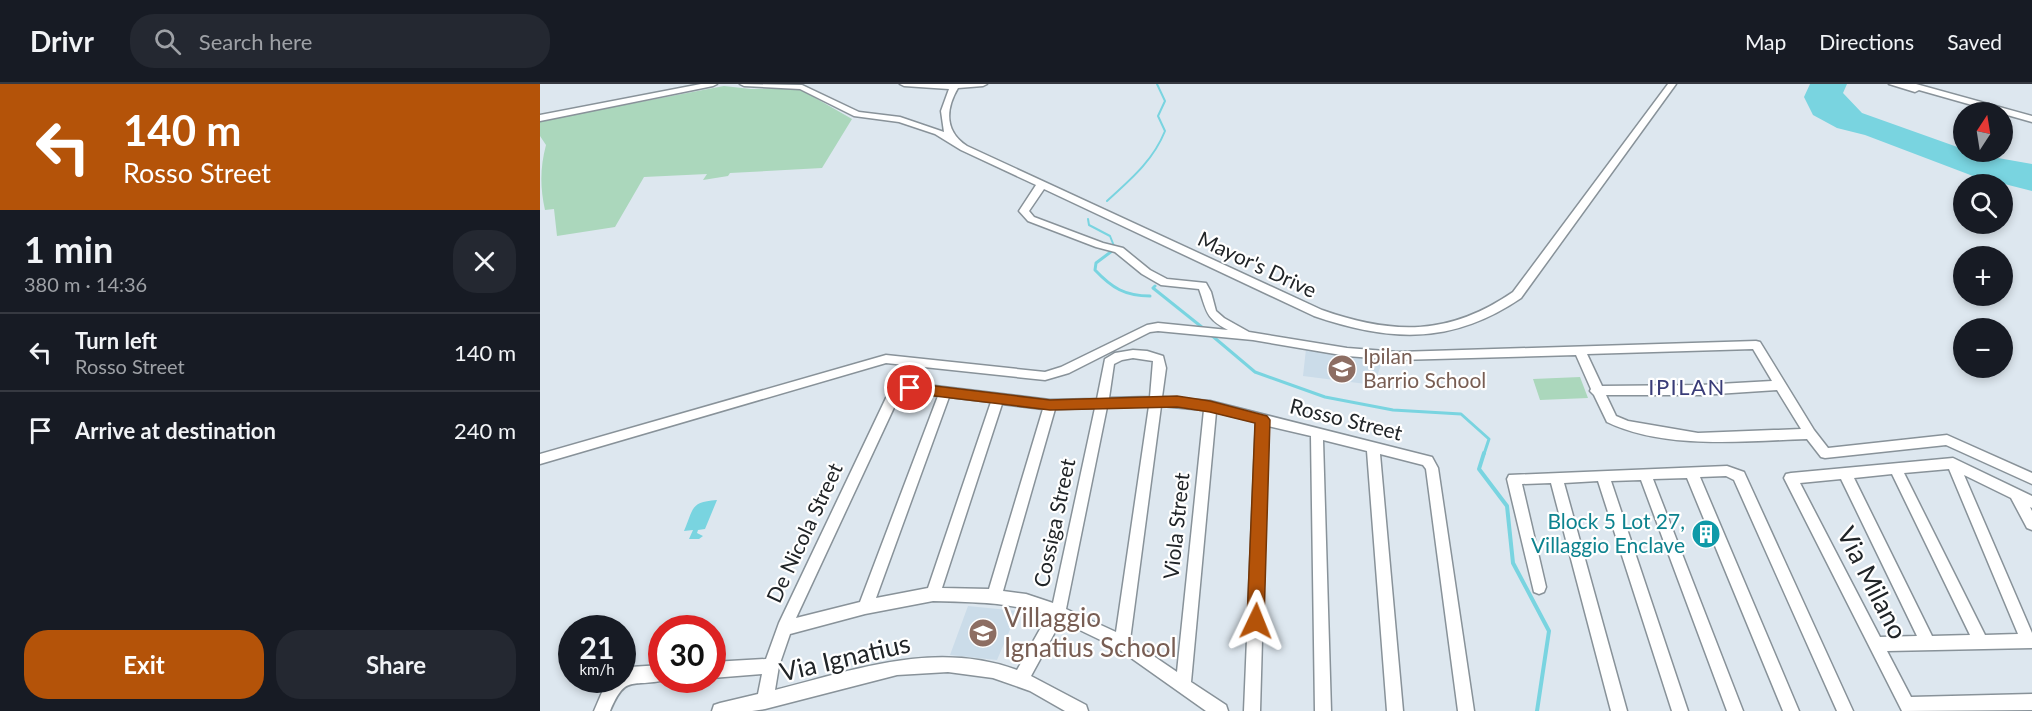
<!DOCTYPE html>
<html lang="en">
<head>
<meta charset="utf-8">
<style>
	body { margin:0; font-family:Lato,sans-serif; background:#242831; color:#f1f3f6; height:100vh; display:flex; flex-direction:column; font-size:22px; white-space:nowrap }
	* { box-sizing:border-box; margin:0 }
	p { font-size:20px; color:#9ea1a6 }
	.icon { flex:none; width:33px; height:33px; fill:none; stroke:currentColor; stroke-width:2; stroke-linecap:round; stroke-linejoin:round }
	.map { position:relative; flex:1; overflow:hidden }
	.drawer { display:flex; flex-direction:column; background:#171b24; width:540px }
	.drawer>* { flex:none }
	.top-card { background:#b45309; color:#fff; overflow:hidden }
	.needle { width:39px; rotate:12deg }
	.tools { position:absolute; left:1413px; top:18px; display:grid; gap:12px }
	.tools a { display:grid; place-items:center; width:60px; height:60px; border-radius:50%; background:#171b24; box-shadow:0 3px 9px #0003; font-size:30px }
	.speed { position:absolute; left:18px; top:531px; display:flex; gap:12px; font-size:30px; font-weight:700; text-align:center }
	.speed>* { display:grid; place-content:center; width:78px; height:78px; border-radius:50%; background:#171b24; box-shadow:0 3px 9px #0003; line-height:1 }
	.speed small { font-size:15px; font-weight:400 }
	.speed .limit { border:9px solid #d22; background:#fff; color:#111 }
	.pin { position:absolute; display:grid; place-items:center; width:51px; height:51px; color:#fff; margin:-26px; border:3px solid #fff; border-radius:50%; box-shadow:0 2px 6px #0007 }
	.me { position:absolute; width:66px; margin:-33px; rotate:2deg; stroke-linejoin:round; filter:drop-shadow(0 0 4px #0008) }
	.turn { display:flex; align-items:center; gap:21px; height:126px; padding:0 24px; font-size:27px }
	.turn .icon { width:78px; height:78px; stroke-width:2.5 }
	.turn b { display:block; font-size:42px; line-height:51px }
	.round { display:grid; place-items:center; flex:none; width:63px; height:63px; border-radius:24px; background:#242831 }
	.headline { display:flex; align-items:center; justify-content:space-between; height:102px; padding:0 24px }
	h1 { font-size:36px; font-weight:700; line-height:45px }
	.button { display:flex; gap:12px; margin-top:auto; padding:12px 24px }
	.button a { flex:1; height:69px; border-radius:24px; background:#b45309; color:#fff; font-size:24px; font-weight:700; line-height:69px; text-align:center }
	.button a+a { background:#242831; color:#f1f3f6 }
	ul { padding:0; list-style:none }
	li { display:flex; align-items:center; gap:18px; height:78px; padding:0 24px; border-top:2px solid #363941 }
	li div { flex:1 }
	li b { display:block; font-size:22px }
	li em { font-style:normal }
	header { display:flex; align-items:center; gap:36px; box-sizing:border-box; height:84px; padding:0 30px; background:#171b24; border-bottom:2px solid #363941 }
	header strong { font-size:28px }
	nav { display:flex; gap:33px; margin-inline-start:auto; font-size:21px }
	.search { width:420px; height:54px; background:#242831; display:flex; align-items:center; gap:15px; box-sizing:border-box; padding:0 21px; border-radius:24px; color:#9ea1a6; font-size:22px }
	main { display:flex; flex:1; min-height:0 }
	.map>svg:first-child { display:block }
	.built { fill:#cbdce9 }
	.green { fill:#abd7bc }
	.water { fill:#79d4e0 }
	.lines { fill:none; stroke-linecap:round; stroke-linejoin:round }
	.stream-far2 { stroke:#79d4e0; stroke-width:2 }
	.stream-far1 { stroke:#79d4e0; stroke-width:3 }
	.stream { stroke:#79d4e0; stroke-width:4 }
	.minor-casing { stroke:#889299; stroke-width:3 }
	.minor { fill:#fff; fill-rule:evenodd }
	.route { fill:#b45309; stroke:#753606; stroke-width:1.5 }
	.labels { text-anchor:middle; stroke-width:4.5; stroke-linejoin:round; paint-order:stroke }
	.street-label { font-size:21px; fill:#202427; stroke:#fff }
	.education-label { font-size:21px; fill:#785e54; stroke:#fff; text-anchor:start }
	.culture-label { font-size:21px; fill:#0d838f; stroke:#fff; text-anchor:end }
	.neighbourhood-label { font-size:22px; letter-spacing:1.5px; fill:#393c78; stroke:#fff }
	.near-street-label { font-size:26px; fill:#202427; stroke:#fff }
	.near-education-label { font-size:26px; fill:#785e54; stroke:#fff; text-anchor:start }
</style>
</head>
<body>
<header>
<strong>Drivr</strong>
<div class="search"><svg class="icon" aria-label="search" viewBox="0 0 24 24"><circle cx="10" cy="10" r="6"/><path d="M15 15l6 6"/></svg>Search here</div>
<nav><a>Map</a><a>Directions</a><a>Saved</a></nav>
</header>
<main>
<section class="drawer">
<div class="top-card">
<div class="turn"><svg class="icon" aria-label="left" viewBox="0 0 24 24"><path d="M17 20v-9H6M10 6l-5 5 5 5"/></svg><div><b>140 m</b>Rosso Street</div></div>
</div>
<div class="headline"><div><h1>1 min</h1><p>380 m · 14:36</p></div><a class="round"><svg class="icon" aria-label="close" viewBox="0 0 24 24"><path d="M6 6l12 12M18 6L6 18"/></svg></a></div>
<ul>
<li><svg class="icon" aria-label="left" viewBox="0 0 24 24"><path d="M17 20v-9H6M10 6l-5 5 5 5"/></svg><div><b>Turn left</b><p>Rosso Street</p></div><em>140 m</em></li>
<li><svg class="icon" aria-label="arrive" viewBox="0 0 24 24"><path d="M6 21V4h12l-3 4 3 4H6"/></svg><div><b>Arrive at destination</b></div><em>240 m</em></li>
</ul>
<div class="button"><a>Exit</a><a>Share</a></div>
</section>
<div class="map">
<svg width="1492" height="627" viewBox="0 0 1492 627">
	<rect width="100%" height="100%" fill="#dde7ef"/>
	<!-- built -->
	<path class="built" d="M766,265l35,4 41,9 -8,23 -71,-9z
		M428,522l50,5 -21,49 -47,-5z"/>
	<!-- green -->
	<path class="green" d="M184,2l27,3 47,-1 54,31 -30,49 -92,5 -2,3 -25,4 4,-6 -63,3 -29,50 -58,9 -3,-27 -9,1c-5,-23 -5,-42 1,-65l-6,-9v-15z
		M1040,293l8,21 -48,2 -7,-21z"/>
	<!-- water -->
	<path class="water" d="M1270,0h37l-4,9 19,20 101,36 1,3 68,12v27l-59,-15 -108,-41 -28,-7 -24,-13 -9,-18z
		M177,416l-12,29 -7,1 -1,3 6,3 -4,3h-10l4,-9 -9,1c10,-23 6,-29 33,-31z"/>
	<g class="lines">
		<!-- stream-far2 -->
		<path class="stream-far2" d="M567,117c23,-21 46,-40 58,-70l-7,-15 7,-15 -8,-17
			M548,135l1,6 21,11 4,10"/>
		<!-- stream-far1 -->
		<path class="stream-far1" d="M572,167l-16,12 -1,7c17,18 30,26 55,26
			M615,202l-2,2 50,40
			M670,250l45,38 70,25 68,13 68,4 28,25 -5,15"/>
		<!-- stream -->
		<path class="stream" d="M944,369l-5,16 28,37 6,57 36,68 -12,80"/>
		<!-- minor casing -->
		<g class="minor-casing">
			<path id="minor" d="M161,0h16l-4,2 -173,35v-6z
				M200,0l62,1 57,27 41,5 44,15 -3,-21 8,-22 -45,-3 -4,-2h87l-4,2 -25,2c-13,22 -13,44 9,58l355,164c71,25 127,26 191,-18l155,-208h8l-155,214c-69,47 -131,44 -207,18l-270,-127 -15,22 5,6 69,26 20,5 27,22 17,9 39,4 5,9 5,19 8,7 25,14 98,16 51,4 358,-11 4,1 54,88 14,18 119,-13 85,38v11l-86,-39 -121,13 -4,-1 -14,-18c-63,2 -142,11 -200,-17l-13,-27 -4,-4 1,-2 -15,-34 -178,5 -51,-4 -94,-16 -95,-9 -8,1 -81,41 -24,7 -159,-17 -346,101v-10l346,-99 159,17 16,-5 86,-42 11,-2 70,7c-23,-12 -21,-19 -29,-41l-38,-4 -19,-11 -27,-22 -19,-5 -68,-26 -9,-10 17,-26 -75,-35 -26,-16 -36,-12 -45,-6 -54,-27 -56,-3zM1213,265l19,32 -71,4 -99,1 -15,-32zM1237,306l24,39 -103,4 -70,-12 -12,-5 -10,-21h95z
				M1349,0h27l116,32v6l-113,-32 -4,2z
				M593,266l14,1 16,5 3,12 -4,29 48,4 222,56 6,11 36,243h-16l-32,-242 -3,-4 -43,-11 23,257h-16l-20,-260 -44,-11 8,271h-16l-4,-275 -43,-10 -8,285h-16l12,-289 -40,-10 -25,270 35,23 2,6h-22l-89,-63 -56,-27 -30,55 55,29 2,6h-23l-35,-20 -37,-13 -45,-6 -51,3 -132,34 -13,2h-40l2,-6 6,-2 38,-9 4,-20 -50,4v-16l54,-3 13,-36 107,-225 9,-11 15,-4 140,17 47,-1 8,-40 10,-6zM593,274l20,3 -3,36 -41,1 5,-34 8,-4zM370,309l28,3 -78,206 -64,16 101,-217 6,-7zM409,313l42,5 -63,186 -52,10zM462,320l41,5 -54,180 -47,-1zM609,322l-33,226 -50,-23 41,-202zM621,322l43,4 -27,262 -47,-32zM555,324l-42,195 -27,-9 -23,-3 52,-182zM393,517c40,1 77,1 115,14l-31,55c-82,-30 -162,0 -242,20l4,-24 11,-32 75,-20z
				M1413,374l79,38v12l-2,-1 2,4v19l-5,-2 -16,-30 -47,-23 68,158v15l-145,3 24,46 121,-3v16l-130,1 -118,-233 2,-4 5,-1zM1409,385l69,165 -33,1 -81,-162zM1352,390l78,161 -38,1 -78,-158zM1301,395l76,157 -37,1 -80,-154z
				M1187,382l17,6 109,239h-16l-103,-231 -8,-4 -26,1 99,234h-16l-96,-233 -34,1 90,232h-16l-86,-231 -30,1 77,230h-16l-74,-230 -34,2 63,228h-16l-60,-228 -29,1 24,103 -2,5 -5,2 -5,-2 -27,-113 2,-4z
				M122,581v15h3c-33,8 -39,-7 -55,31h-16l12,-28 4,-3h12v-9l8,-4z"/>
		</g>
		<!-- minor -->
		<use href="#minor" class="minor"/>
	</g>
	<!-- route -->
	<path class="route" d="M370,299l140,17 127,-4 33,5 57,15 3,4 -6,201 -3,6 -5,2 -6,-2 -3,-6 8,-198 -45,-11 -33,-5 -127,3 -140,-17 -7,-5z"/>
	<!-- icons -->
	<defs>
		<g id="school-disc" transform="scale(1.5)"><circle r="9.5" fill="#8d6e63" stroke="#fff"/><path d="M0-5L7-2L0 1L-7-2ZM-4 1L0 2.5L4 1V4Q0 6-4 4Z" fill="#fff"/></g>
		<g id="building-disc" transform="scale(1.5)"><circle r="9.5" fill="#0f9aa8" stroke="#fff"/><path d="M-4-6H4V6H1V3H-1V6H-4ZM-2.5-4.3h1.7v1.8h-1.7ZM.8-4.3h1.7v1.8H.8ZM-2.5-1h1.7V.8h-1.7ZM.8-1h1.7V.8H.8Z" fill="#fff"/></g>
	</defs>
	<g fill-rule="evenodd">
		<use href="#school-disc" x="802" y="285"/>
		<use href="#building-disc" x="1166" y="450"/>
		<use href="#school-disc" x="443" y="549"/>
	</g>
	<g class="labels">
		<!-- street labels -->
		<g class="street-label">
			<text transform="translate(717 181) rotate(25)" y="7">Mayor's Drive</text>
			<text transform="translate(806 336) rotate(14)" y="7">Rosso Street</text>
			<text transform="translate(515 439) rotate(-78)" y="7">Cossiga Street</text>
			<text transform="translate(637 442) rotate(-84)" y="7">Viola Street</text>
			<text transform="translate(265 449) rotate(-65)" y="7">De Nicola Street</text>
		</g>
		<!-- education labels -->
		<g class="education-label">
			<text x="823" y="280">Ipilan<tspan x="823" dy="24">Barrio School</tspan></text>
		</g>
		<!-- culture labels -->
		<g class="culture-label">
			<text x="1145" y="445">Block 5 Lot 27,<tspan x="1145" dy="24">Villaggio Enclave</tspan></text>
		</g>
		<!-- neighbourhood labels -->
		<g class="neighbourhood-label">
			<text x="1147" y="311">IPILAN</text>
		</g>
		<!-- near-street labels -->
		<g class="near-street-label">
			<text transform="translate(1332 499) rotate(63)" y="9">Via Milano</text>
			<text transform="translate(305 574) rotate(-13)" y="9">Via Ignatius</text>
		</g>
		<!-- near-education labels -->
		<g class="near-education-label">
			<text x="464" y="543">Villaggio<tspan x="464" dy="30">Ignatius School</tspan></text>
		</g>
	</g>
</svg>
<div class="tools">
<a><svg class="needle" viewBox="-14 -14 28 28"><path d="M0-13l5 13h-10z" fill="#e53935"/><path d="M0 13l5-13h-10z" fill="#9ea1a6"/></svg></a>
<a><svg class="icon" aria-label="search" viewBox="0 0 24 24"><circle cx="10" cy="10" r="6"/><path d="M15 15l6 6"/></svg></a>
<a>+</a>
<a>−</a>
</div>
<div class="speed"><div>21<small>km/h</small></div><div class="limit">30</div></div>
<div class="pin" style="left:370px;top:304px;background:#d93025"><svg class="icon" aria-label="arrive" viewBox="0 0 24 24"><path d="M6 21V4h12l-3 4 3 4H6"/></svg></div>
<svg class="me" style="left:716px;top:537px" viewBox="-20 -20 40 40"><path d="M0-17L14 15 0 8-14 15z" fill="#b45309" stroke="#fff" stroke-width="4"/></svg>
</div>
</main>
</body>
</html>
